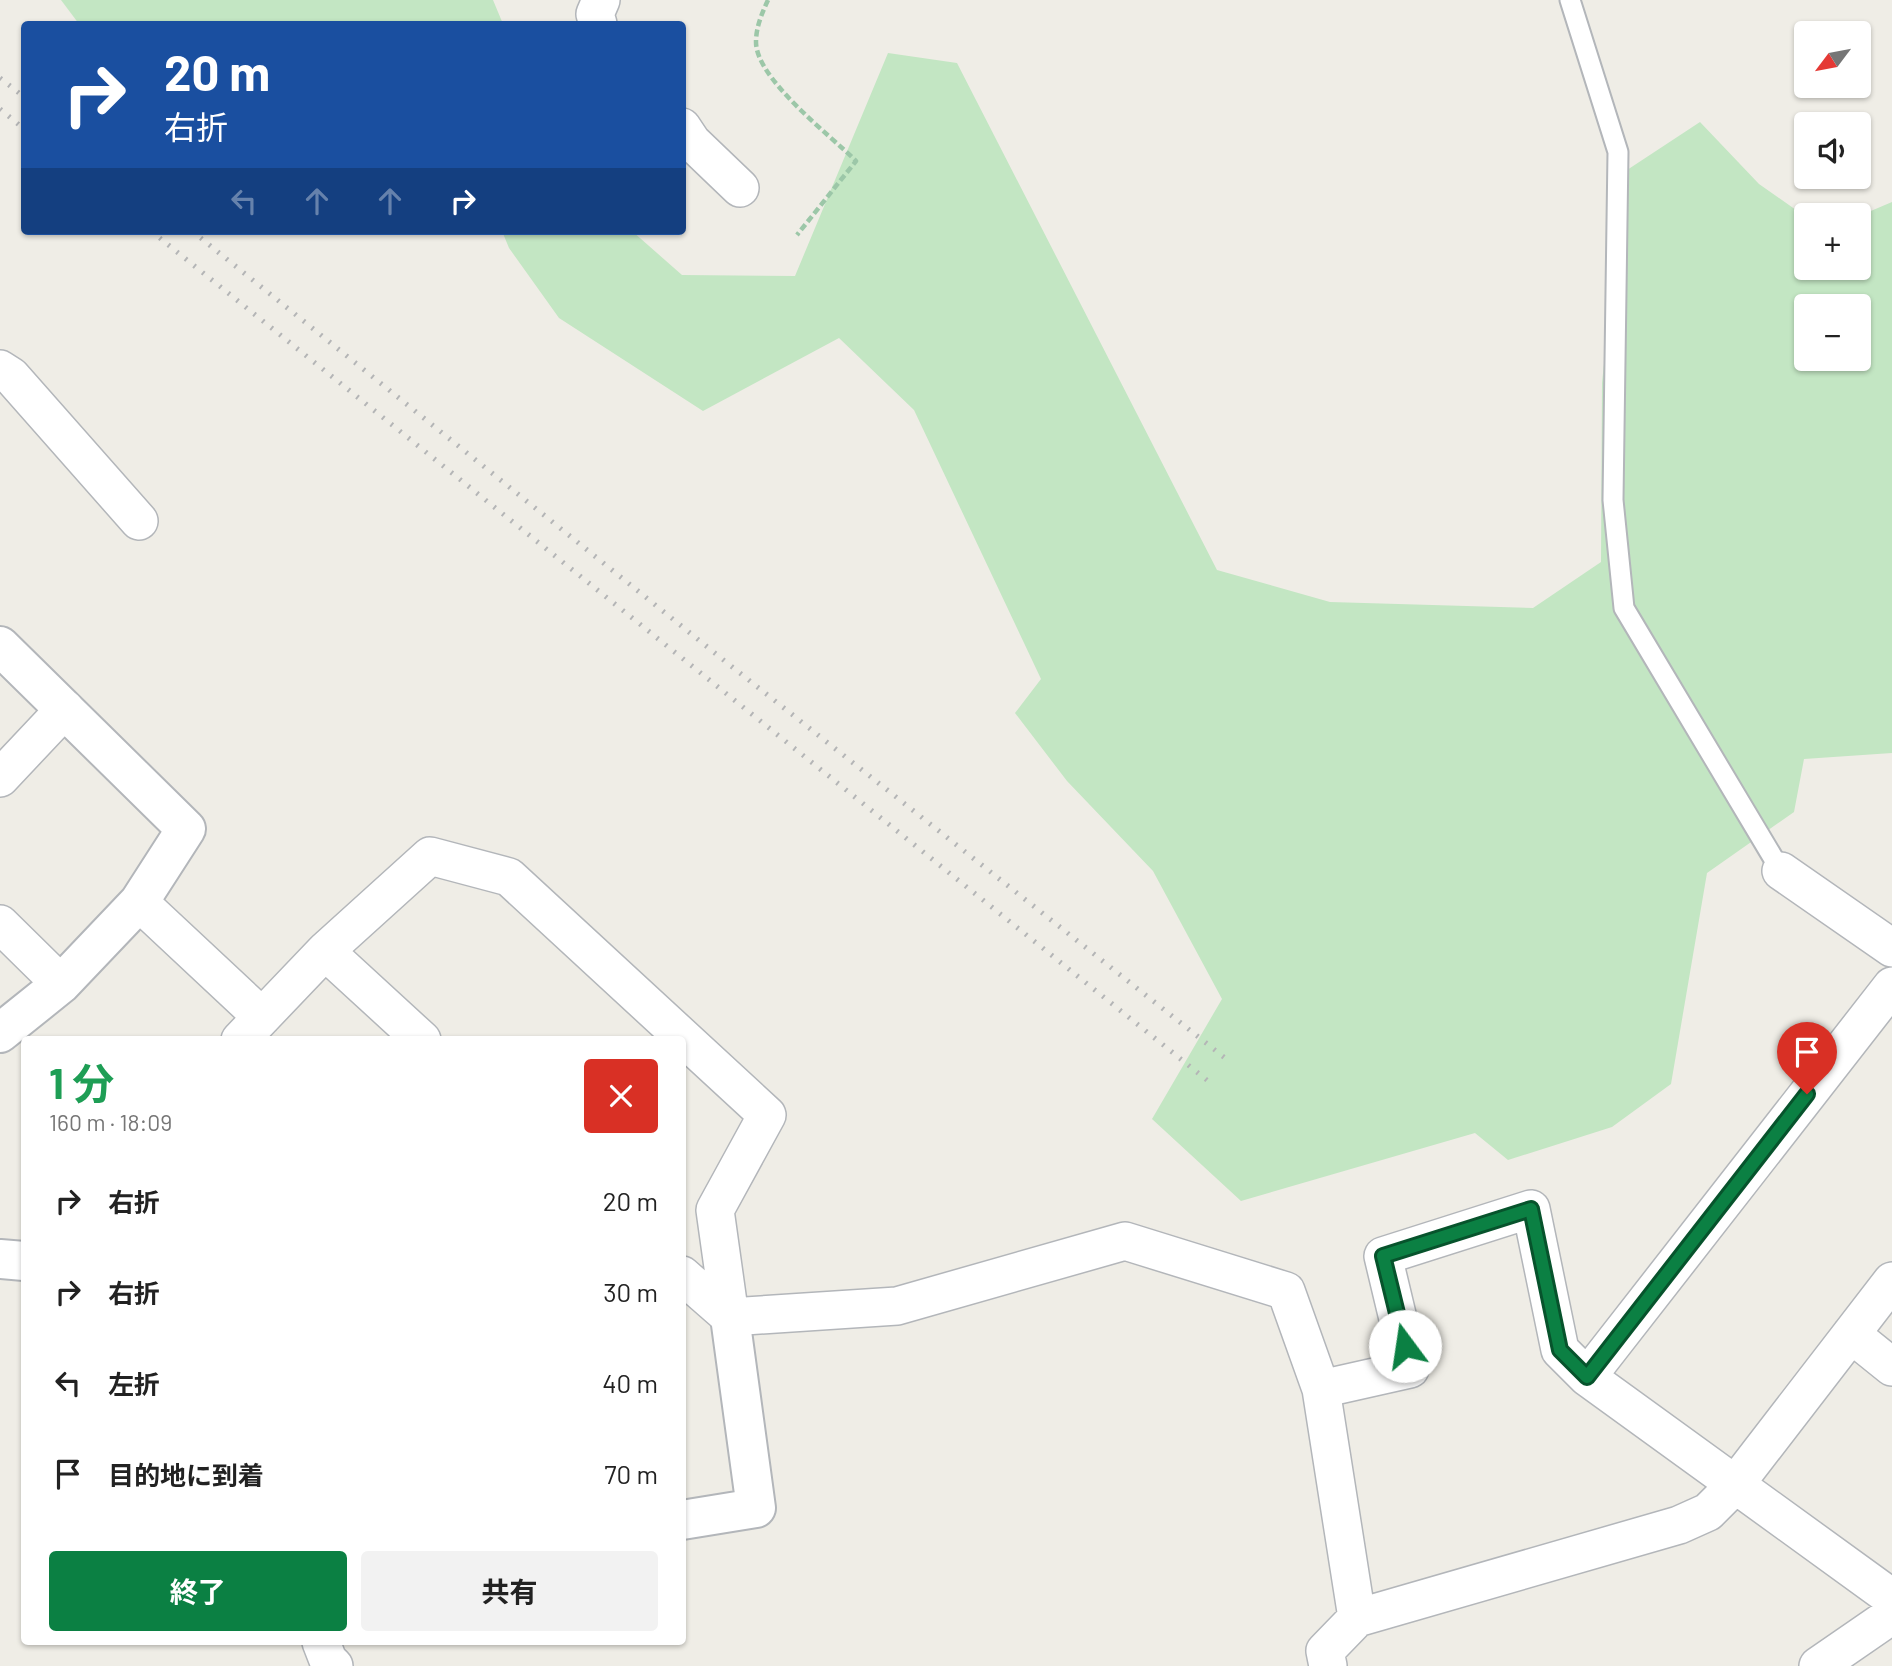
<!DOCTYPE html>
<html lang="ja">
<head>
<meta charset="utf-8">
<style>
	body { margin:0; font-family:Barlow,"Noto Sans JP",sans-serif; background:#f2f2f2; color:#222; height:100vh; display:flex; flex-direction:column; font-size:26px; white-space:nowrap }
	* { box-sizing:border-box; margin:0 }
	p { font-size:23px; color:#767676 }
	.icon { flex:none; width:38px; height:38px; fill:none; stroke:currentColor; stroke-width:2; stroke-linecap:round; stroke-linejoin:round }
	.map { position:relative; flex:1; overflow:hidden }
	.panel { position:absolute; left:21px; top:1036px; width:665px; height:609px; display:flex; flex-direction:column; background:#fff; border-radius:7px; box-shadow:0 2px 5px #0004 }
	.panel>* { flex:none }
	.guide { position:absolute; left:21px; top:21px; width:665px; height:214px; border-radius:7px; box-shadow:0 2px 5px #0004; background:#1a4fa0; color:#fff; overflow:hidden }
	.needle { width:46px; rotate:238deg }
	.fabs { position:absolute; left:1794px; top:21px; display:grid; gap:14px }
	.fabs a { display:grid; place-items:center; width:77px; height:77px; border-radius:7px; background:#fff; box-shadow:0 2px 5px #0004; font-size:35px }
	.pin { position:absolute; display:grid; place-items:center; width:60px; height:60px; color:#fff; margin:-72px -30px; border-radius:50% 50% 50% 0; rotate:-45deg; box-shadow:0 0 7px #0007 }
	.pin .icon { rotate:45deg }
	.me { position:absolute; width:77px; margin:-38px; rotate:346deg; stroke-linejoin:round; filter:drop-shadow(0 0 5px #0008) }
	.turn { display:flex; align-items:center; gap:24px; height:147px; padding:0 28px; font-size:32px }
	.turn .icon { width:91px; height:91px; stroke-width:2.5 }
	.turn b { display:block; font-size:49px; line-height:60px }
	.lanes { display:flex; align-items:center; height:66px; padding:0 28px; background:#0003; justify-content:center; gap:35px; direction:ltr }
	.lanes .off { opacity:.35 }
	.round { display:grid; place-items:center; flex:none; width:74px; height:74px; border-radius:7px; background:#f2f2f2 }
	.overview { display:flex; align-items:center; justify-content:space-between; height:119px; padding:0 28px }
	h1 { font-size:42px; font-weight:700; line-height:52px; color:#1e9e55 }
	.primary-button { display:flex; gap:14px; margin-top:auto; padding:14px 28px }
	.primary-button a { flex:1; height:80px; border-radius:7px; background:#0b8043; color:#fff; font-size:28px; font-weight:700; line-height:80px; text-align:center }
	.primary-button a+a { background:#f2f2f2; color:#222 }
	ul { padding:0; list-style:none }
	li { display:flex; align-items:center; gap:21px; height:91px; padding:0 28px }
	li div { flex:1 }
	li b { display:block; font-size:26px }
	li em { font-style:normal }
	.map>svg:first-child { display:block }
	.green { fill:#c3e6c3; fill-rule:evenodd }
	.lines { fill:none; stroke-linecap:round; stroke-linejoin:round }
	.service-casing { stroke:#b3b6ba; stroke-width:23 }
	.minor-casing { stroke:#b3b6ba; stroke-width:40 }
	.tertiary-casing { stroke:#b3b6ba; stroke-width:42 }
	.path { stroke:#9cc7a8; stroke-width:4.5; stroke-dasharray:7 3.5; stroke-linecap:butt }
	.service { stroke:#fff; stroke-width:19 }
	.minor { stroke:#fff; stroke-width:37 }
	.tertiary { stroke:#fff; stroke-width:38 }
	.rail { stroke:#b4b5b6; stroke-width:5; stroke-dasharray:2 9; stroke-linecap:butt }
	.route-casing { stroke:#07532c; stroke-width:18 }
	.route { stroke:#0b8043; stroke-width:12 }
</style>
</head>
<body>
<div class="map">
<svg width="1892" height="1666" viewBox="0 0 1892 1666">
	<rect width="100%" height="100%" fill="#efede6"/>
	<!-- green -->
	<path class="green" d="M61,0h432l10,24h-424z
		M888,53l69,10 260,507 113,32 203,6 68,-46 1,-179 22,-211 76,-50 59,62 47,33v51h52l1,-52 33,-14v551l-88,6 -10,53 -87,61 -36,211 -59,43 -104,33 -33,-27 -234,68 -89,-82 70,-120 -69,-128 -86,-90 -52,-68 26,-34 -127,-269 -75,-72 -136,73 -144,-93 -50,-70 -7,-17h130l50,44 113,1zM1806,306h52v53h-52z"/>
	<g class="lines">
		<!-- service casing -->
		<g class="service-casing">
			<path id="service" d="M1570,0l48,152 -5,348 11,108 157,263"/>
		</g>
		<!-- minor casing -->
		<g class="minor-casing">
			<path id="minor" d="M598,24l-3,-10 6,-14
				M682,127l10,15 48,46
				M0,369l11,7 128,145
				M0,778l65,-69
				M1781,871l111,77
				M139,902l123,115
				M0,924l61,60
				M325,951l97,89
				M240,1040l85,-89 105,-95 79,21 258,238 -52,95 15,107
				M682,1275l48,42 167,-11 228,-65 161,50 35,98
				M1851,1334l41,33
				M1587,1377l305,-391
				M1357,1618l-36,-229 89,-20 -27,-113 148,-47 29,141 27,27 305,221
				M321,1642l7,18 6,6
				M1328,1666l-3,-15 32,-33 322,-93 29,-13 26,-26 158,-205
				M1818,1666l74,-51"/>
		</g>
		<!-- tertiary casing -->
		<g class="tertiary-casing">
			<path id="tertiary" d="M0,646l186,183 -47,73 -78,82 -61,49
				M0,1259l24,2
				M682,1520l74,-12 -26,-191"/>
		</g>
		<!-- path -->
		<path class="path" d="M768,0c-6,13 -12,27 -12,42 0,37 74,93 100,119l-59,74"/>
		<!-- service -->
		<use href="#service" class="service"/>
		<!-- minor -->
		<use href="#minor" class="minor"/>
		<!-- tertiary -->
		<use href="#tertiary" class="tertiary"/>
		<!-- rail -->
		<path class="rail" d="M0,78l24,19
			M0,109l24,20
			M151,231l1062,854
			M192,231l534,431 504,400"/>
	</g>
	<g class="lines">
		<!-- route casing -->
		<g class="route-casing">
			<path id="route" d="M1405,1346l-22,-90 148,-47 29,141 27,27 220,-283"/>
		</g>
		<!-- route -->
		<use href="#route" class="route"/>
	</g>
</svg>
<div class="fabs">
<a><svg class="needle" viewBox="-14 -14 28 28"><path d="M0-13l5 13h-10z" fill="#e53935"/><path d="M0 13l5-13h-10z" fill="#767676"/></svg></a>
<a><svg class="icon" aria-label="sound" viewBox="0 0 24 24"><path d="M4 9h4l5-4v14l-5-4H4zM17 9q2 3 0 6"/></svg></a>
<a>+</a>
<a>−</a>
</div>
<div class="pin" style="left:1807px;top:1094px;background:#d93025"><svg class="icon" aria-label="arrive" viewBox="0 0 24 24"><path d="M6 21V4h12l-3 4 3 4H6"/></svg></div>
<svg class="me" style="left:1405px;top:1346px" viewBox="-20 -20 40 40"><circle r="19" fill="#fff"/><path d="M0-13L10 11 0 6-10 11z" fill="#0b8043"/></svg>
<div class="guide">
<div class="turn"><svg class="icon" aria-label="right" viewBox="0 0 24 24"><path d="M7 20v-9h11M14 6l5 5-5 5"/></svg><div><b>20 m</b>右折</div></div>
<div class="lanes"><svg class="icon off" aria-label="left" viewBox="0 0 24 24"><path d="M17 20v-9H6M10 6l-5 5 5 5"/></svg><svg class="icon off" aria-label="ahead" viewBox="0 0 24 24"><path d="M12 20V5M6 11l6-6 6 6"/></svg><svg class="icon off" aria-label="ahead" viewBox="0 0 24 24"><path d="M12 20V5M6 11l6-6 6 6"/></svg><svg class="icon" aria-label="right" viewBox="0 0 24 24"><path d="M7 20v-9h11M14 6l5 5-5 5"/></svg></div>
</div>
<section class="panel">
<div class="overview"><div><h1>1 分</h1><p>160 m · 18:09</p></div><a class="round" style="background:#d93025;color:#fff"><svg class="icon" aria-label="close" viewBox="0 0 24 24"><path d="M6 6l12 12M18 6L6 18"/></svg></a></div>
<ul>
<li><svg class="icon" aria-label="right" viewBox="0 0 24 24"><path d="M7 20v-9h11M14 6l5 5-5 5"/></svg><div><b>右折</b></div><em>20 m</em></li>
<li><svg class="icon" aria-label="right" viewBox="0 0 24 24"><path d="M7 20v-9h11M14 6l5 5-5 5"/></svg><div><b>右折</b></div><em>30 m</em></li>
<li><svg class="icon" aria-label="left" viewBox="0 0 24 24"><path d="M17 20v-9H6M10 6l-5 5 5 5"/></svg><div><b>左折</b></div><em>40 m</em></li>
<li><svg class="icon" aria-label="arrive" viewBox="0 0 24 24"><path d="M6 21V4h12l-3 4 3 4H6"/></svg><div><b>目的地に到着</b></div><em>70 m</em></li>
</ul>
<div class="primary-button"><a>終了</a><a>共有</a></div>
</section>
</div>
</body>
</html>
